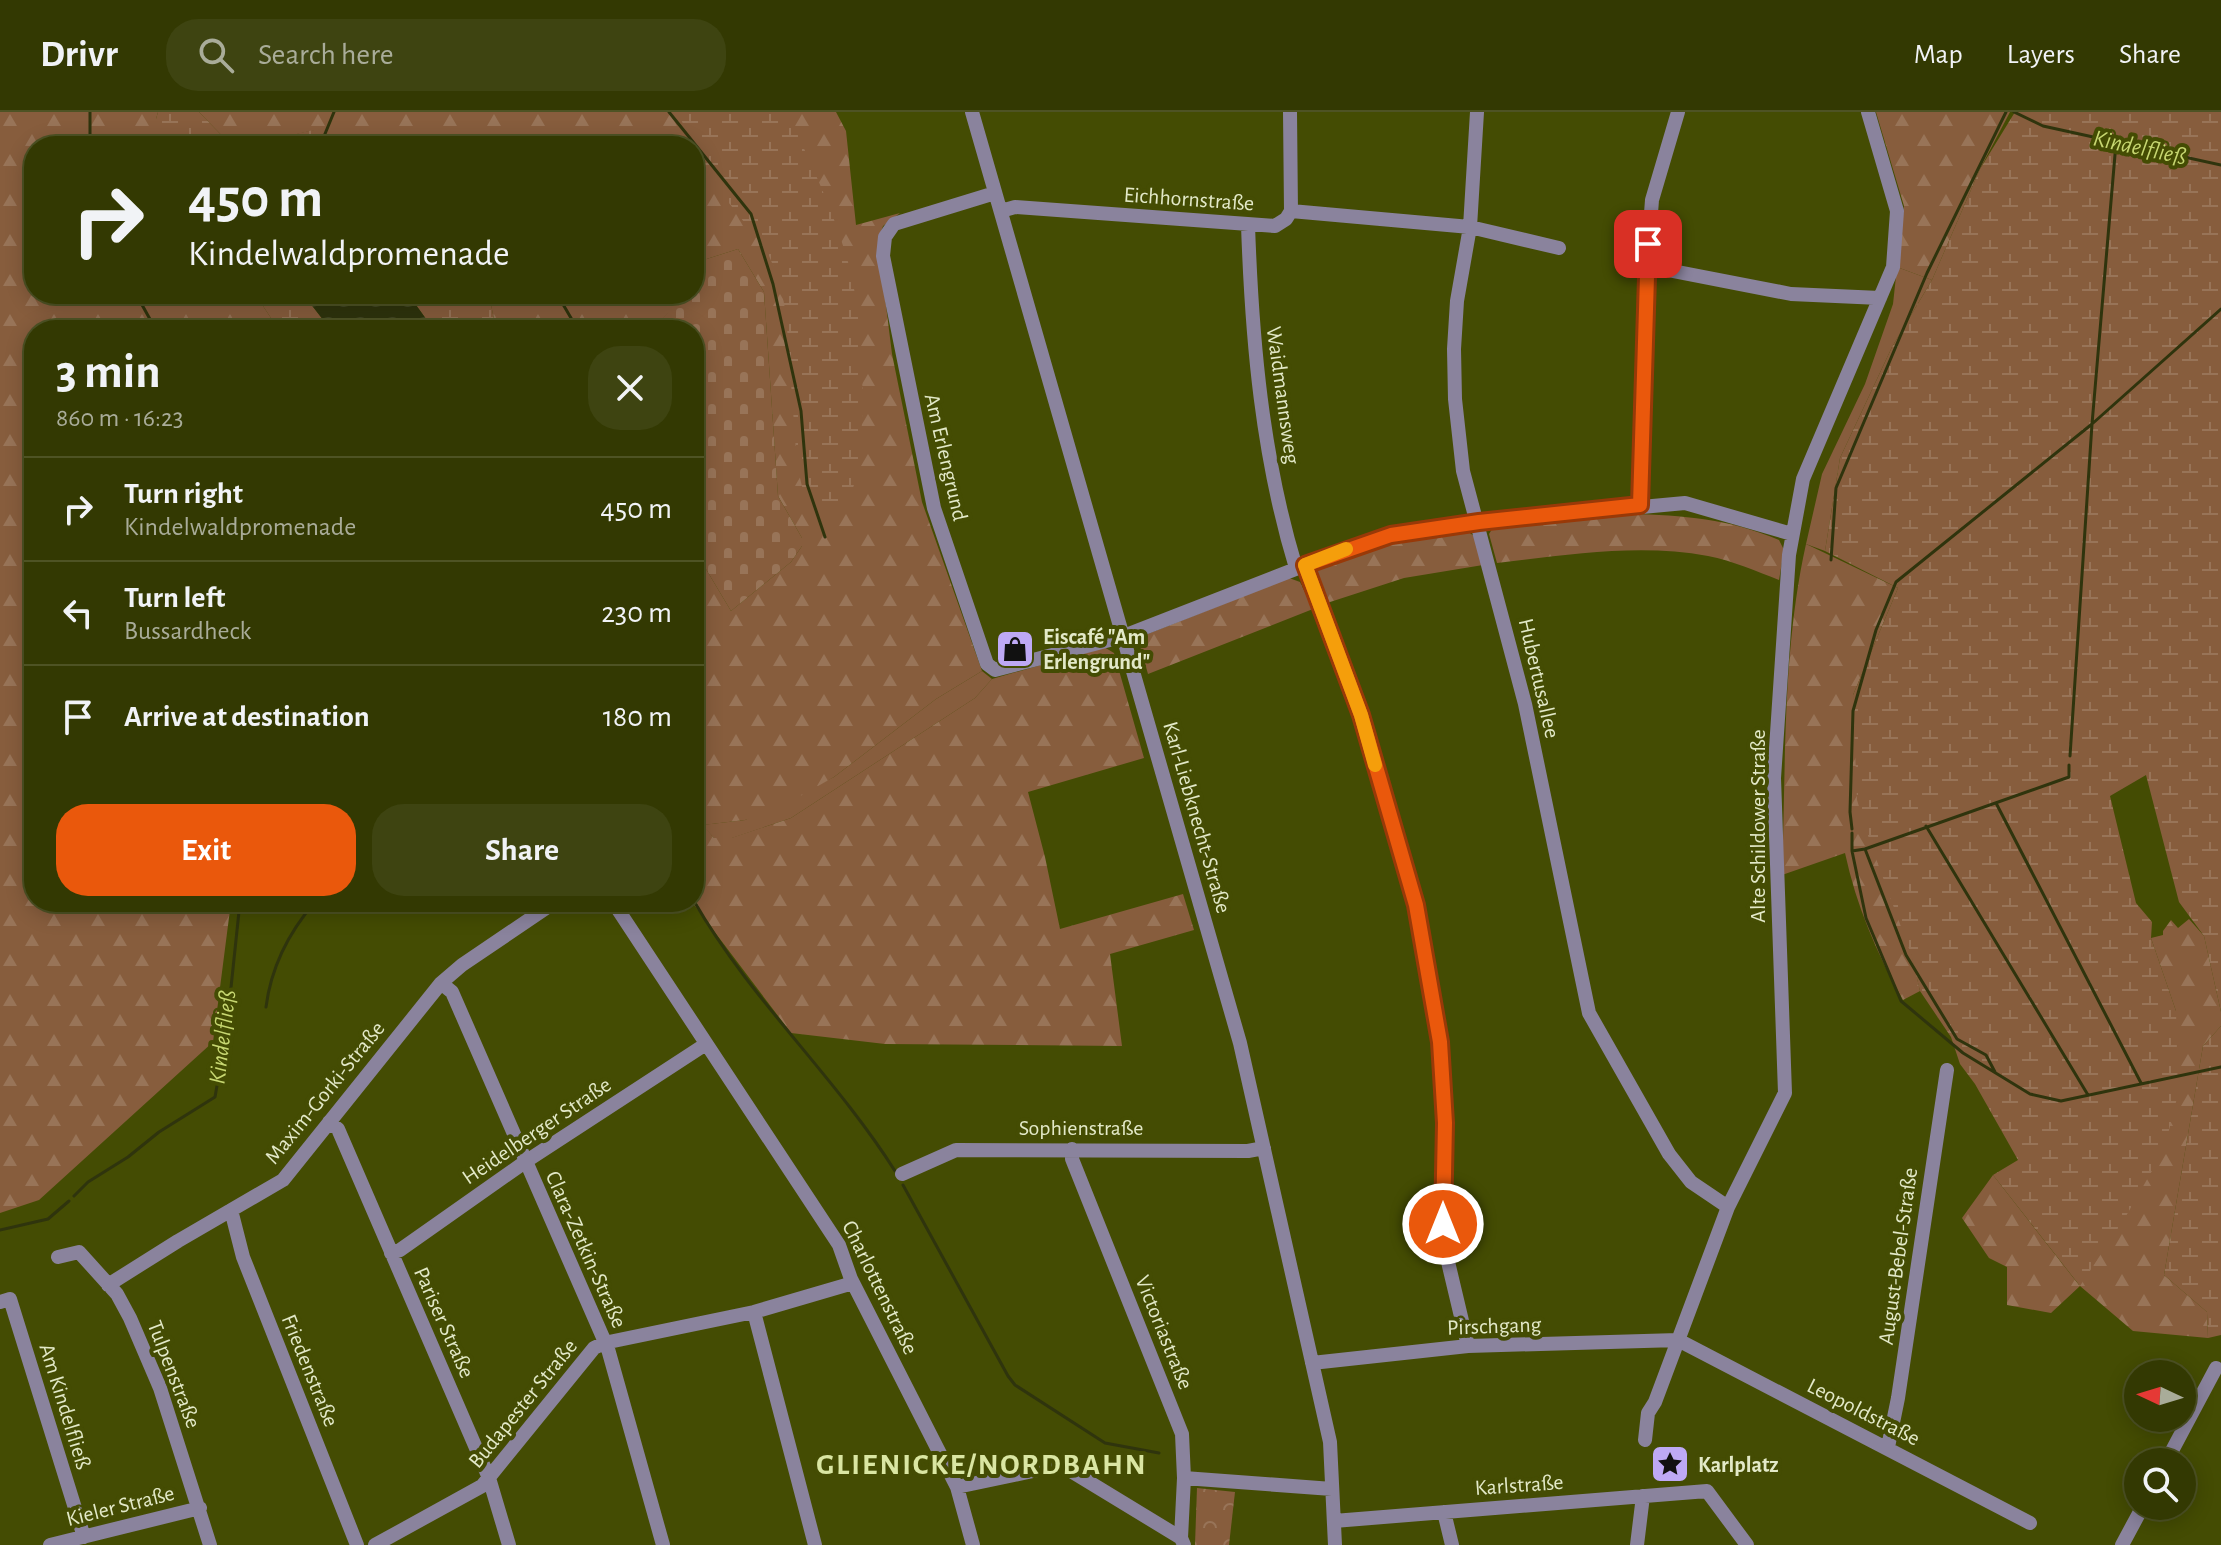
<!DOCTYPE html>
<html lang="en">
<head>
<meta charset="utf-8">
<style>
	body { margin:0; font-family:"Alegreya Sans",sans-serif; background:#3e4411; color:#f1f3f6; height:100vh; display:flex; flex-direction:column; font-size:30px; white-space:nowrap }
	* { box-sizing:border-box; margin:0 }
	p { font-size:26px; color:#a9ac99 }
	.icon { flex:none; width:44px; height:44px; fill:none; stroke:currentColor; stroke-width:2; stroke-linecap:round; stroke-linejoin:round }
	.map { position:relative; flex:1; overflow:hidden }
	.sheet { position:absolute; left:24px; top:208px; width:680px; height:592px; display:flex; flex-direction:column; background:#333902; border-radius:32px; box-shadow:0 4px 20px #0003,0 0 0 2px #4e5324 }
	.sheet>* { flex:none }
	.guide { position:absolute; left:24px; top:24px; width:680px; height:168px; border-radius:32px; box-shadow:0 4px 20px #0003,0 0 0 2px #4e5324; background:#333902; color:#f1f3f6; overflow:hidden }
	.needle { width:52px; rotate:274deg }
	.buttons { position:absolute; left:2124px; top:1248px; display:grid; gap:16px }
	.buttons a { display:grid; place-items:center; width:72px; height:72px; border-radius:50%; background:#333902; box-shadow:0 4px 20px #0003,0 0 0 2px #4e5324; font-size:40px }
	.pin { position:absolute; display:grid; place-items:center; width:68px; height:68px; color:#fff; margin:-34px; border-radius:16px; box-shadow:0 4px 12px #0006 }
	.me { position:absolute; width:88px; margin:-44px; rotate:0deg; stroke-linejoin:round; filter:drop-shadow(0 0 6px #0008) }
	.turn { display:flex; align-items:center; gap:28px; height:168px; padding:0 32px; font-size:36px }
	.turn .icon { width:104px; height:104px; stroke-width:2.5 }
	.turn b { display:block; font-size:56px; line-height:68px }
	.round { display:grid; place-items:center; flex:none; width:84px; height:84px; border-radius:32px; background:#3e4411 }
	.headline { display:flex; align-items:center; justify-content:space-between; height:136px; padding:0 32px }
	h1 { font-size:48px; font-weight:700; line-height:60px }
	.cta { display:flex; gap:16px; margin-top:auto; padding:16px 32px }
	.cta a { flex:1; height:92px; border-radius:32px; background:#ea580c; color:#fff; font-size:32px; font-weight:700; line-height:92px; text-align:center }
	.cta a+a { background:#3e4411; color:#f1f3f6 }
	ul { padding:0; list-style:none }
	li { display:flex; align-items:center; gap:24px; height:104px; padding:0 32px; border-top:2px solid #4e5324 }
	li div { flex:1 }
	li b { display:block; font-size:30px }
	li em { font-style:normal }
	header { display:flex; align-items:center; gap:48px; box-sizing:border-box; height:112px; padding:0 40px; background:#333902; border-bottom:2px solid #4e5324 }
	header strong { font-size:38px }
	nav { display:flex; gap:44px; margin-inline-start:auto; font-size:28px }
	.search { width:560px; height:72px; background:#3e4411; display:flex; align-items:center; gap:20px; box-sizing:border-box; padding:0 28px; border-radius:32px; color:#a9ac99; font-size:30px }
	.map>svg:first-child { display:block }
	.grass { fill:#875d3d }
	.forest { fill:url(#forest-firs) }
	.wetland { fill:url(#wetland-marsh) }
	.cemetery { fill:url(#cemetery-stones) }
	.park { fill:url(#park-crowns) }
	.water { fill:url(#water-waves) }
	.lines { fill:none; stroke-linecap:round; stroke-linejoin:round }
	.stream { stroke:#2f340d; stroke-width:3 }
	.minor { stroke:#8a839d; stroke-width:14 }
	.route-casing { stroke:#983908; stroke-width:20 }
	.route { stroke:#ea580c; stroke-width:14 }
	.slow { stroke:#f59e0b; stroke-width:14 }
	.labels { text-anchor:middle; stroke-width:8; stroke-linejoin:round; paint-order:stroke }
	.street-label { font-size:22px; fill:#e3e9c8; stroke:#444c03 }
	.poi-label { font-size:22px; font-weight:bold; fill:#e3e9c8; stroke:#444c03; text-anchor:start }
	.water-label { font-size:24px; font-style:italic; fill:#c7d771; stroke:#444c03 }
	.district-label { font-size:30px; font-weight:bold; letter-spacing:2px; fill:#dae6a3; stroke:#444c03 }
</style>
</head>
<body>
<header>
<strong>Drivr</strong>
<div class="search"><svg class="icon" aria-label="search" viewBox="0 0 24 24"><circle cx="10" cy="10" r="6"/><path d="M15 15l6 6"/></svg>Search here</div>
<nav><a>Map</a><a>Layers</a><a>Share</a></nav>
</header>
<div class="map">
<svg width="2221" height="1433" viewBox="0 0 2221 1433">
	<defs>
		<pattern id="forest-firs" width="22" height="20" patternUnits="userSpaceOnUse" patternTransform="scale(2)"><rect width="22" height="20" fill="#875d3d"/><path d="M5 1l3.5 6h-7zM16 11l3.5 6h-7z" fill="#987458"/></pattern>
		<pattern id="wetland-marsh" width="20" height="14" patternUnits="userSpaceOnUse" patternTransform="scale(2)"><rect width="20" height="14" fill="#875d3d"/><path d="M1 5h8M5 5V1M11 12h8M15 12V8" fill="none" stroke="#987458"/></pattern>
		<pattern id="cemetery-stones" width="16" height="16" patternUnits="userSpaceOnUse" patternTransform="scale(2)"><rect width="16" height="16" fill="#875d3d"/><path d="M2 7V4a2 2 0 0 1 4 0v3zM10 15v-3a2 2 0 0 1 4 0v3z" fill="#987458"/></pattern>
		<pattern id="park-crowns" width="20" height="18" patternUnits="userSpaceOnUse" patternTransform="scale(2)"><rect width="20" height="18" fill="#875d3d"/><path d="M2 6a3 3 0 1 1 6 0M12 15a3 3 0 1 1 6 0" fill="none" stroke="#987458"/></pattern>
		<pattern id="water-waves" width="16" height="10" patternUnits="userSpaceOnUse" patternTransform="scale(2)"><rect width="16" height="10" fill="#2f340d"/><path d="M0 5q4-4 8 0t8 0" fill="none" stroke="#434824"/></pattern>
	</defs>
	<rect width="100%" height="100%" fill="#444c03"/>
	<!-- grass -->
	<path class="grass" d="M1897,155l35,13 -40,67 -52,111 -15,93 -19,-7 16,-70 43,-90 28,-80z
		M982,559l10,8 -17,19 -184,120 -59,20h-18l-12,-13 43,-5 89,-43 102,-78z"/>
	<!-- forest -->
	<path class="forest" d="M0,0h158l-2,7v27h-122v148h221l24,36h-245v572h197l-18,140 -174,158 -39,13z
		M199,0h637l10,19 10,94 44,-12 -17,13 -5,15 14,113 30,148 60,169 -46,28 -102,78 -62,35 -27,8 -42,5 11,13h17l60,-20 184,-120 17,-19 112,-32 10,6 30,105 -116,34 17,65 15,72 123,-35 11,36 -84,24 12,92 -237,-2 -94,-11 -99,-131h2v-353l37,62 60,-49 11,-16v-8l-24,-42 -14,-204 -26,-43 -44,14v-117h-374l5,-17c-32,4 -61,14 -93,17z
		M1876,0h134l-30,57 -48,111 -35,-13 7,-61z
		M489,182h195v2l-26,28v6h-162z
		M1630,402c52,1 100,5 149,26l5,10 -5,30c-23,-9 -46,-19 -71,-24 -69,-13 -142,-1 -211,7l-8,-29 5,-8z
		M1464,417l10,7 9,29 -79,13 -77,25 -13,-27 4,-9c48,-20 96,-29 146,-38z
		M1806,432l92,44 -45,107 67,296 -17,9c-26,-46 -47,-95 -58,-147l-63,22c4,-110 0,-223 24,-331z
		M1289,466l11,4 13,27 -165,65 -8,-28 5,-11z
		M2189,807l15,17 17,76v14l-18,20 -39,229 43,37 1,26 -75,-7 -53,-45 -29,27 -44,-8v-38l-18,-9 -27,-40 31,-43 86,110 97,-274 -25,-73 12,-3v-4l8,-11 7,8z"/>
	<!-- wetland -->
	<path class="wetland" d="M158,0h41l33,34c32,-3 62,-13 94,-18l-6,18h-164v-27z
		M678,0h109c22,47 44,93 59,143 18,58 20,154 12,214 -2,14 -9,28 -13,42l-13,4 -15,-3 -13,-17 -7,-30 -11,-151 -6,-32 -13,-31 -65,-82z
		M2015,0h206v900l-17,-76 -25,-34 -33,-127 -36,21 26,107 16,19 -1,16 25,73 2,83 -14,56 -38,66 -46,70 -87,-111 25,-15 -43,-76 -15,-20 -9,-27 -31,-46 -9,-37 -40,-109 -14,-45 -4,-105 45,-107 -73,-37 15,-93 52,-111 40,-67 48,-111z
		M255,182h48l28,36h-52z
		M370,182h119l7,36h-62l-18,-25z
		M2221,914v309l-13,3 -1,-26 -43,-37 39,-229z"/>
	<!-- cemetery -->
	<path class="cemetery" d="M738,137l26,43 14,204 24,42v8l-11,16 -60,49 -37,-62v-219h-36v-6l26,-30h10v-31z"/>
	<!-- park -->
	<path class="park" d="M1197,1376l38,4 -6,53h-34z"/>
	<!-- water -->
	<path class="water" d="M303,182l92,2 21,9 18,25h-103z"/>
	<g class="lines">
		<!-- stream -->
		<path class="stream" d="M90,0v34
			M669,0l82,102 22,70 28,127 6,73 18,53
			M2014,0l29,14 178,39
			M320,34l14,-34
			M136,182l20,36
			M557,182l21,36
			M1831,448l5,-72 91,-215 79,-161
			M694,472l8,36
			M2070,644l22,-332 24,-281
			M1996,691l145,280
			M1926,714l162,269
			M1852,717l-2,-17 3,-101 23,-81 20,-48 196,-158 129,-115
			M1852,721v18l14,67 35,83 62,52 67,41 31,7 160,-34
			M1865,737l41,106 51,84 29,16 9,17
			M1852,739l13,-2 204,-72v-12
			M694,789c56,98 141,175 201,270
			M266,895c5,-39 23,-75 49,-105
			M903,1073l105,191 7,9 90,58 54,10
			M74,1084l14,-14 40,-25 31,-25 56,-35 11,-62 14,-133
			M0,1118l48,-11 21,-18"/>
		<!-- minor -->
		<path class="minor" d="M972,0l268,931 90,399 5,103
			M1290,0l1,99
			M1477,0l-7,115 -13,74 -3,48 1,50 8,72 62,233 64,309 80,141 22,28 37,25
			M995,81l-101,31 -9,13 -2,19 51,252 53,156 8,6 126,-33 249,-97 109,-18 206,-19 107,31
			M1001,99l14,-4 260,19 11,-7 5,-8 179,16 89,21
			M1248,113c4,117 14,231 48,343
			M1647,154l144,28 89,4
			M1640,393l7,-239 5,-66 26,-88
			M1305,453l56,150 55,190 24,137 5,81 -1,122 24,101
			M613,790l226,343 12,34 106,208 104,-22 120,73 3,7
			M441,871l11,9 156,357 55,196
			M329,1010l9,7 151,349 20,67
			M1072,1037v10l110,275 2,44 -3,60
			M902,1062l54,-24 292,1 16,-3
			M231,1098l12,47 114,288
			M391,1141l9,-3 125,-88 181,-118
			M58,1145l21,-5 38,42 13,24 30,70 50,157
			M108,1173l70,-44 105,-61 158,-197 21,-18 93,-63
			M0,1190l10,-3 74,238
			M754,1200l61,233
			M1312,1251l156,-17 210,-6 352,183
			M1645,1328l3,-27 7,-11 73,-195 57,-114 -11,-315 15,-223 14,-76 90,-212 4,-56 -29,-99
			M1888,1335l10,-49 49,-328
			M2166,1350l50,-94
			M1184,1366l148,11
			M957,1375l16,58
			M1444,1400l8,33
			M1334,1409l373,-30 40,54
			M50,1433l150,-37
			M375,1433l107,-59 112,-138 10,-5 150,-31 99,-29
			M1637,1433l6,-49
			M2122,1433l21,-39"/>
	</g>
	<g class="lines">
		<!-- route casing -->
		<g class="route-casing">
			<path id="route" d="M1443,1112l2,-101 -5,-81 -24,-137 -55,-190 -56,-150 86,-30 88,-13 161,-17 8,-261"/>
		</g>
		<!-- route -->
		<use href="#route" class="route"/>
		<!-- slow -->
		<path class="slow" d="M1346,437l-41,16 56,150 14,50"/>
	</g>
	<!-- icons -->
	<defs>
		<g id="shop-square" transform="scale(2)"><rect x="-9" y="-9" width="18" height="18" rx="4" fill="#bea9f5" stroke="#444c03"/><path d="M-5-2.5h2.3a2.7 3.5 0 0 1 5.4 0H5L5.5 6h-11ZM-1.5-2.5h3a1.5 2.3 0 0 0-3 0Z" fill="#111"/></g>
		<g id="sight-square" transform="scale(2)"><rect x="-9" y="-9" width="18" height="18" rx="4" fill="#bea9f5" stroke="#444c03"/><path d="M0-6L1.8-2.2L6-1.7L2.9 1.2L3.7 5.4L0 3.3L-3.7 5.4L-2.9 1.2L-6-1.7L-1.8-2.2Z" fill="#111"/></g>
	</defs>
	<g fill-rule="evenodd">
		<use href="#shop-square" x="1015" y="537"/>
		<use href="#sight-square" x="1670" y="1352"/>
	</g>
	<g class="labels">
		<!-- street labels -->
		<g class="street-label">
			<text transform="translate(1189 86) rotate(4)" y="8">Eichhornstraße</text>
			<text transform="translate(1284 283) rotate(82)" y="8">Waidmannsweg</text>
			<text transform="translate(947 345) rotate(77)" y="8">Am Erlengrund</text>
			<text transform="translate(1540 566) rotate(77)" y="8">Hubertusallee</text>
			<text transform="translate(1198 705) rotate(74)" y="8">Karl-Liebknecht-Straße</text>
			<text transform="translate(1757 714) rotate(-90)" y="8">Alte Schildower Straße</text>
			<text transform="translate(324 980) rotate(-51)" y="8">Maxim-Gorki-Straße</text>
			<text x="1081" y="1023">Sophienstraße</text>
			<text transform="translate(536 1018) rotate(-34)" y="8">Heidelberger Straße</text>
			<text transform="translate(587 1137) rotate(66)" y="8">Clara-Zetkin-Straße</text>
			<text transform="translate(1897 1144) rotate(-82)" y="8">August-Bebel-Straße</text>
			<text transform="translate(881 1175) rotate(64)" y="8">Charlottenstraße</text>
			<text transform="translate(445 1210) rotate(66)" y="8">Pariser Straße</text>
			<text transform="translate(1494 1213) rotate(-2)" y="8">Pirschgang</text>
			<text transform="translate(1165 1220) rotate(68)" y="8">Victoriastraße</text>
			<text transform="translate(311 1258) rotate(68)" y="8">Friedenstraße</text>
			<text transform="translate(175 1262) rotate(69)" y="8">Tulpenstraße</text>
			<text transform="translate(522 1291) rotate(-51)" y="8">Budapester Straße</text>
			<text transform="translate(66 1294) rotate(73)" y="8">Am Kindelfließ</text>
			<text transform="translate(1864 1299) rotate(27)" y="8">Leopoldstraße</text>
			<text transform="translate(1519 1372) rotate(-4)" y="8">Karlstraße</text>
			<text transform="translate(120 1393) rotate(-14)" y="8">Kieler Straße</text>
		</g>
		<!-- poi labels -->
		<g class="poi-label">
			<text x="1043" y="532">Eiscafé "Am<tspan x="1043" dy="25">Erlengrund"</tspan></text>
			<text x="1698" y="1360">Karlplatz</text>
		</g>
		<!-- water labels -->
		<g class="water-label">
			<text transform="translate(2140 35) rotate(12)" y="8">Kindelfließ</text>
			<text transform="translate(222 925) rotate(-83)" y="8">Kindelfließ</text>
		</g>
		<!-- district labels -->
		<g class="district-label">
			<text x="982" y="1362">GLIENICKE/NORDBAHN</text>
		</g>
	</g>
</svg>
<div class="buttons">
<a><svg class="needle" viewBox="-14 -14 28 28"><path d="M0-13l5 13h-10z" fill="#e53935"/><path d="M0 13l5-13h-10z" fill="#a9ac99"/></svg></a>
<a><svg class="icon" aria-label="search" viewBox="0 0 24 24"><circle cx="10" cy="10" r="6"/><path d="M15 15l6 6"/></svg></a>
</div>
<div class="pin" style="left:1648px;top:132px;background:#d93025"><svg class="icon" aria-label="arrive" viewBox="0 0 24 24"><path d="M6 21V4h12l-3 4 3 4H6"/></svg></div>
<svg class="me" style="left:1443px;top:1112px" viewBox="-20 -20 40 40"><circle r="17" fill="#ea580c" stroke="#fff" stroke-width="3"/><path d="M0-11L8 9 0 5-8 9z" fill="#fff"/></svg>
<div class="guide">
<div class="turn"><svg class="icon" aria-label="right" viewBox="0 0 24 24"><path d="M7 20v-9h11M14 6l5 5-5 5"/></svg><div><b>450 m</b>Kindelwaldpromenade</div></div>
</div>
<section class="sheet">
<div class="headline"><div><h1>3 min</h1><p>860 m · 16:23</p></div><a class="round"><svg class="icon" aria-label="close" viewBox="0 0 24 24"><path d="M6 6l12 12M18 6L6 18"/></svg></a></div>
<ul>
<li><svg class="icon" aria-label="right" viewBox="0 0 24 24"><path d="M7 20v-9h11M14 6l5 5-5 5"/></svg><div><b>Turn right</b><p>Kindelwaldpromenade</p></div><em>450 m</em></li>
<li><svg class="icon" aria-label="left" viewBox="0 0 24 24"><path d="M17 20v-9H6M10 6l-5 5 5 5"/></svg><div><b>Turn left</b><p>Bussardheck</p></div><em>230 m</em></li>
<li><svg class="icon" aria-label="arrive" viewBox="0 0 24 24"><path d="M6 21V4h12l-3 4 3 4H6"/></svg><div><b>Arrive at destination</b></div><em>180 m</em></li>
</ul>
<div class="cta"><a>Exit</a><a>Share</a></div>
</section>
</div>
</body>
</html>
